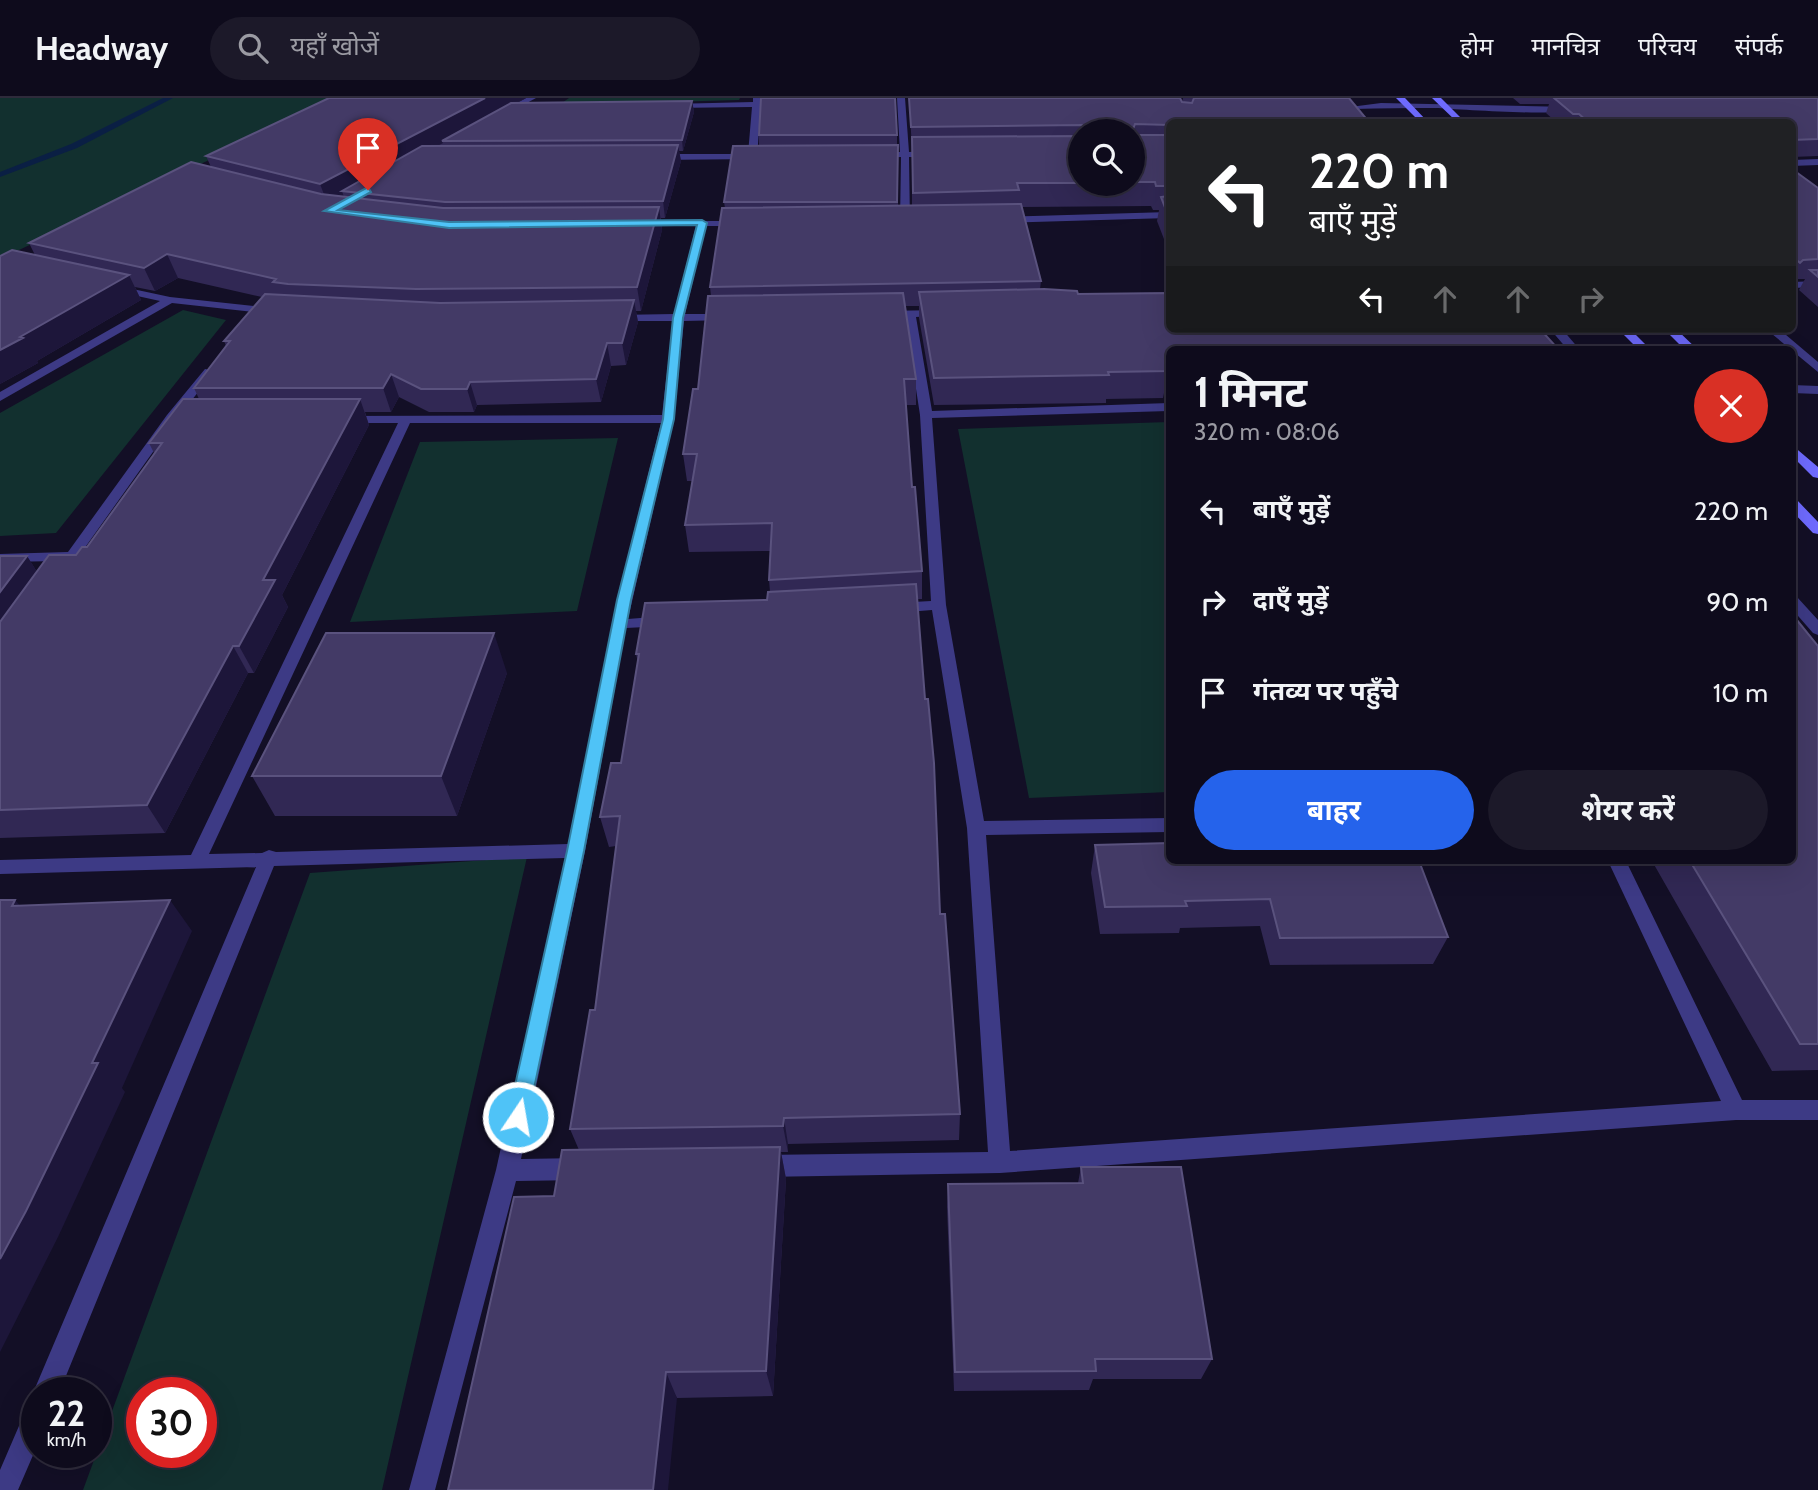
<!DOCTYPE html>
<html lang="hi">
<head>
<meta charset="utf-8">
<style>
	body { margin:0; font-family:Cabin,"Noto Sans Devanagari",sans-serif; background:#1c1929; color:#f1f3f6; height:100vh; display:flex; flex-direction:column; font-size:26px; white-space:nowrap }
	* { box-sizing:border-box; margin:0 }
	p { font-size:23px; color:#9b9ba3 }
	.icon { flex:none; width:38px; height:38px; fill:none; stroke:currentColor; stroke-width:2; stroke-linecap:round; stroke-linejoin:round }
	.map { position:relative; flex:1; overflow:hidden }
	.sheet { position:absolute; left:1166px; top:248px; width:630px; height:518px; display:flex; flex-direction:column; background:#0e0b1c; border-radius:10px; box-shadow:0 7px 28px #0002,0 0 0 2px #2e2b3b }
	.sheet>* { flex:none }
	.hud { position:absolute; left:1166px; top:21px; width:630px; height:214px; border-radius:10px; box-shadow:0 7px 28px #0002,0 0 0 2px #2e2b3b; background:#202124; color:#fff; overflow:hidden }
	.tools { position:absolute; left:1068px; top:21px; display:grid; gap:14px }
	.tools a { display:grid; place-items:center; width:77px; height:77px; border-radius:50%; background:#0e0b1c; box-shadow:0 7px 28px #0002,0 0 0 2px #2e2b3b; font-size:35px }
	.speed { position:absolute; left:21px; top:1279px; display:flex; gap:14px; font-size:35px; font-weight:700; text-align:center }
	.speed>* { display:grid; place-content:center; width:91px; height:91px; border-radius:50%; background:#0e0b1c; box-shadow:0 7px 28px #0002,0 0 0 2px #2e2b3b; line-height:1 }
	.speed small { font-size:18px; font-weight:400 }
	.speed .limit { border:10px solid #d22; background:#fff; color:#111 }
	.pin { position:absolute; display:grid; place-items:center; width:60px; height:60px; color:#fff; margin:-72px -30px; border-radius:50% 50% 50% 0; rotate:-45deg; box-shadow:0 0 7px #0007 }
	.pin .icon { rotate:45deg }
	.me { position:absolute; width:77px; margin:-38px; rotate:12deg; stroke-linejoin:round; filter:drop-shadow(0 0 5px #0008) }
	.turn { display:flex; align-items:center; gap:24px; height:147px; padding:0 28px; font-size:32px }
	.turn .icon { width:91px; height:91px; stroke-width:2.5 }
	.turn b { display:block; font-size:49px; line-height:60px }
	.lanes { display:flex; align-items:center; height:66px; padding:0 28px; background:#0003; justify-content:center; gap:35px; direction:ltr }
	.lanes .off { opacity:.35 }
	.round { display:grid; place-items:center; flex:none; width:74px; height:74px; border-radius:37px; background:#1c1929 }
	.overview { display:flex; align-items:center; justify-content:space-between; height:119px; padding:0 28px }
	h1 { font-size:42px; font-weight:700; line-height:52px }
	.primary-button { display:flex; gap:14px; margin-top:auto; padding:14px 28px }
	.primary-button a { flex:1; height:80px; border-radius:42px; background:#2563eb; color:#fff; font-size:28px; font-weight:700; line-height:80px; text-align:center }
	.primary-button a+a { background:#1c1929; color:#f1f3f6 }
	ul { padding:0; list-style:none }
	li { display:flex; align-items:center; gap:21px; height:91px; padding:0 28px }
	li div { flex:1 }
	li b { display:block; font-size:26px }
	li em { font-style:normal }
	header { display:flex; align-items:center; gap:42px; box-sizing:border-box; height:98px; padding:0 35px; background:#0e0b1c; border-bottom:2px solid #2e2b3b }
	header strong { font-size:33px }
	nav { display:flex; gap:38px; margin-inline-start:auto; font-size:24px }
	.search { width:490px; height:63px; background:#1c1929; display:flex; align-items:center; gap:18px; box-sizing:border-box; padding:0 24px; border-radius:38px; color:#9b9ba3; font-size:26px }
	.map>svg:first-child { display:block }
	.green { fill:#12302f; fill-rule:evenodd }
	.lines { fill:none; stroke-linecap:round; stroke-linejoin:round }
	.stream { fill:#0a1f44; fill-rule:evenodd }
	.street { fill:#3d3a85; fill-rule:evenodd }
	.secondary { fill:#6f6bff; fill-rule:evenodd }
	.wall { fill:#312854; fill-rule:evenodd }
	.shaded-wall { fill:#1d163a }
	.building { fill:#433a66; stroke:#5a527e; stroke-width:2 }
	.route { fill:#4fc3f7; stroke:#337fa1; stroke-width:2 }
</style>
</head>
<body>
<header>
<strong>Headway</strong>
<div class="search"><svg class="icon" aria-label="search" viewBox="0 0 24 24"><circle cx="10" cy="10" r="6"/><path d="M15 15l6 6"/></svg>यहाँ खोजें</div>
<nav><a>होम</a><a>मानचित्र</a><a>परिचय</a><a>संपर्क</a></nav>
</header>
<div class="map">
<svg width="1818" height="1392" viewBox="0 0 1818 1392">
	<rect width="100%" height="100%" fill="#130f26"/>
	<!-- green -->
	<path class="green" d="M0,0h340l-340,161z
		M569,0h171l-1,2 -180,5z
		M183,212l43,10 -170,213 -56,3v-123z
		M1169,324v370l-140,6 -71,-369z
		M618,340l-41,173 -227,11 70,-180z
		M527,759l-145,633h-299l227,-617zM142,1295h59v59h-59z"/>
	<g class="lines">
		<!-- stream -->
		<path class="stream" d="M163,0h10l-96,50 -77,29v-5l71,-28z"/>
		<!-- street -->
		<path class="street" d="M526,0h10l-31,17 -7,-2z
			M753,0h8l-4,61 -101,1 -4,-3 4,-3h92l4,-47 -81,1 -4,-2 4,-2 82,-2z
			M897,0h8l4,54 24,-1 4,3 -4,3h-24l1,66 -5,3 -5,-3 1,-66 -24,1 -4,-3 4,-3h23z
			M1381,5l189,4 4,2c-13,8 -116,0 -139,-1 -27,0 -54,0 -81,1l-4,-2z
			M1818,61v6l-26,1v-6z
			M1169,114v6l-168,5 -5,-3 5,-3z
			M634,123h111v4l-3,1h-36l-21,88h43l6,3 -6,3 -44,1 -10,98 -46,200 37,-3 8,5 -8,5 -39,2 -41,223 -64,308 60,-1 8,3 3,8 -3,8 -8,3 -65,1 -81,309h-26l87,-320 69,-312 -291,8 -215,527h-22v53l-19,44h-18v-20l28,-65 9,-4 -4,-8 223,-526 -256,7v-14l191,-5 207,-432h-55l-6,-4 2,-3 323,-1 11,-94h-57l-6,-3 6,-3 58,-1 22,-88h-59l-3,-1zM410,325h251l-44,177 -49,244 -292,8 -7,-2 -7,3 -53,1z
			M1818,183v6l-26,1v-6z
			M114,187l56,12 103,11 5,3 -5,3 -101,-11 -172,98v-9l160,-91 -50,-11v-4z
			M942,212l4,1v4l-30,2 16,94 237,-8v8l-237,7 14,187 38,216 185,-3v14l-183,3 24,316 711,-50 -113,-240h18l116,239h76v20h-82l-736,53 -241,4 -8,-3 -3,-8 3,-8 8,-3 229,-3 -21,-324 -35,-218 -37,3 -7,-5 7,-5 36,-2 -11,-186 -15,-98h-23l-5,-3 5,-3z
			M1550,231h12l18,21h-12z
			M1766,231h13l39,33v10z
			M205,271l10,2 -40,50 -111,156 -5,1 -7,-4 9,-13 -61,1v-8l68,-2 99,-137z
			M1792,287l26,1v8l-26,-1z
			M1792,497l5,2 21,23v15l-5,-2 -21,-24z"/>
		<!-- secondary -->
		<path class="secondary" d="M1396,0h9l23,24h-8z
			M1432,0h9l24,24h-8z
			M1618,231h12l21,21h-12z
			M1664,231h12l22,21h-13z
			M1792,347l26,22v11l-5,-1 -21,-21z
			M1792,401l5,1 21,22v12l-5,-1 -21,-22z"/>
	</g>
	<!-- wall -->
	<path class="wall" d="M526,0l-9,5 175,-2 2,11 -11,39h-4l2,10 -16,57h-4l1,12 -21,81h-5l2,11 -12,43 -15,1 -10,36 -124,3 -3,7h-45l-30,-15 -8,15h-26l4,13 -87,170 6,12 -34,66h-6l-83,160 -165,5v-282h27l10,16 39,-17 11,-8 67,-94 -5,-10 50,-44 -5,-11 32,-42 -2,-5 38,-44 -84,-19 -23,13 -20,-4 6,13 -104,61 1,2 -38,21 35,-129 -6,-12 182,-76 -5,-11z
		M909,0h271l2,4 1,-4h166l-180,24v130l-12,-31 2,-11h-6l-2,-4 -129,1 19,74 -1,8 38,5 91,56v43h-5l-1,5 -57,1v4l-172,2 -15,-87v-12h-14l11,73v26h-10l6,82 10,84v28h-5l23,315 20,200 -1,26 -171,4v8h-7l5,27 -13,217 -96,2 -123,-202 25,-46 -9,-21 25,-119 21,-164 -7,1 -9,-30 21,-54 17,-100 -2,-9 131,-54 3,-8 -1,-12 1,-29 -81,1 -4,-27 8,-44h-6l-4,-27 15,-65 13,-93 -1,-9 15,-79 -1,-6 35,-56v-11h138v10h1v61h14v-57zM1080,33h52v53h-52z
		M1513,0h305v58l-26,1v-35h-236l-10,-9 3,-9h-29z
		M1792,71l26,19v119l-19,-17 6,-11h-13z
		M1818,548v424l-46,1 -120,-210h140z
		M507,575l-50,143h-182l-23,-40z
		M1095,747l353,92 -15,27 -163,1 -10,-39 -80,2 -1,5 -79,1 -9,-61z
		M1081,1069l131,192 -11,20h-108l-4,11 -135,1 -7,-184 1,-23 130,-1z"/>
	<!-- shaded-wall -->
	<path class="shaded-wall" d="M485,0h41l-80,43h-4l1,2 -90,49 -11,-1 2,6 -16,8 -8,-21z
		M692,3l2,11 -11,39 -1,-11z
		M678,47l3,16 -16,57 -2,-17z
		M659,109l3,23 -21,81 -4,-24z
		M167,156l11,24 -23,13 -11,-23z
		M129,177l12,25 -104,61 1,2 -38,21v-34l20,-13z
		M634,202l4,22 -12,43 -4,-22z
		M607,245l4,23 -10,36 -5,-23z
		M391,276l8,23 -8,15 -8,-24z
		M470,284l7,23 -3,7 -7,-23z
		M360,301l9,26 -87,170 6,12 -34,66 -15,-27 24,-66z
		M27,458l17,27 -44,62v-53z
		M494,535l13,40 -50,143 -16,-40z
		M233,548l15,27 -83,160 -18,-28z
		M15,802l28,31 -31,-25z
		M170,802l22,31 -70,157 3,4 -67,145 -58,115v-93z
		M784,1020l4,26v8l-5,-26z
		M780,1049l6,32 -13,217 -7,-25z
		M666,1274l11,26 -9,92h-15z"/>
	<!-- building -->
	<path class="building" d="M329,0h156l-165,86 -114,-28z
		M761,0h134l2,37h-138z
		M909,0h271l2,4 10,1 2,-5h155l20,24h-200v3l-34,-1 -3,8v-1h-48l1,-4 -3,-2 -171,2z
		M1554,0h264v41l-26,1v-18h-204l-9,-8h-6z
		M692,3l-10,39 -240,1 69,-38z
		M1132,34l3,3h34v51h-13l-1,-4h-23z
		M1080,38v47h-63l2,7 -106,3 -1,-56z
		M678,47l-15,56 -218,1 -103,-11 80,-45z
		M898,47l-1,57h-173l9,-56z
		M191,64l130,32 122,14 216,-1 -22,80 -221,2 -128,-5 -15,-2 3,-3 -109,-25 -23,14 -115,-25z
		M1792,71l26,19v71l-15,1 -3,3 -8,-7z
		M1169,98v22l-8,-21z
		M1021,106l20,77 -331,6 12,-79z
		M12,152l117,25 -109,62 3,1 -23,12v-94z
		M1810,172h8v7z
		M1044,191l33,2 1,3 91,-1v36h371l19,21h-390v16h-3l2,5 -60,1 1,3 -175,3 -15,-86z
		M903,195l13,86h-12l8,108h3l7,84 -153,9 3,-57 -87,2 12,-71h-14l10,-65h5l10,-93z
		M265,196l175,9 194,-3 -12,43h-15l-11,36 -126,3 -3,7h-46l-30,-15 -8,14h-189l36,-47h-6z
		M183,301h177l-97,181h12l-36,66h-6l-86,159 -147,5v-188l49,-67h27l6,-8h5l75,-104h-13z
		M0,458h27l-27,36z
		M916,486l9,115h3l6,64 6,151h5l15,200 -176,4 -1,8 -213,3 20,-119h5l25,-194 -20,1 11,-54h10l18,-109h-3l9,-51 122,-3 1,-8z
		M1792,516l26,32v398h-18l-110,-183h102z
		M326,535h168l-53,143h-189z
		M1169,745v18h250l29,76 -168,1 -10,-39 -85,2 2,5 -82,1 -10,-62z
		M0,802h15l-3,6 158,-6 -78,163h6l-72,148 -26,48z
		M780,1049l-14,224 -100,1 -13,118h-205l66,-293 40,-1 8,-46z
		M1081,1069h100l31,192h-117l1,12 -141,1 -7,-188 135,-1z"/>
	<!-- route -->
	<path class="route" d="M368,89l3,5 -33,18 111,12 253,-2 5,3 -24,95 -9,101 -43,181 -47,251 -56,266 -3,6 -7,3 -7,-3 -3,-6 59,-266 50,-251 46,-181 10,-101 24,-93 -248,3 -125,-17z"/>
</svg>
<div class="tools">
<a><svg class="icon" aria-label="search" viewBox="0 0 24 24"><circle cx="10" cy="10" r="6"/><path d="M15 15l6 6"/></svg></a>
</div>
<div class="speed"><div>22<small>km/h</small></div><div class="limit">30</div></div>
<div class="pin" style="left:368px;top:92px;background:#d93025"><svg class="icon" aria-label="arrive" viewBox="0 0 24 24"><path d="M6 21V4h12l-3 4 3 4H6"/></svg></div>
<svg class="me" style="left:518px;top:1019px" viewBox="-20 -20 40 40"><circle r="17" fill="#4fc3f7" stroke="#fff" stroke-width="3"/><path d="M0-11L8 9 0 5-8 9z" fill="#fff"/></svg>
<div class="hud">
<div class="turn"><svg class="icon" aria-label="left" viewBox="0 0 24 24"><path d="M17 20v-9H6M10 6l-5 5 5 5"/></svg><div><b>220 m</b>बाएँ मुड़ें</div></div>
<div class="lanes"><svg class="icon" aria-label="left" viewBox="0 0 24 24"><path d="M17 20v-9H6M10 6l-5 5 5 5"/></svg><svg class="icon off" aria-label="ahead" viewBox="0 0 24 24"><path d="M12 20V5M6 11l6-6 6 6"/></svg><svg class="icon off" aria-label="ahead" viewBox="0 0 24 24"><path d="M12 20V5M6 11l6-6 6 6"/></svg><svg class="icon off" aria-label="right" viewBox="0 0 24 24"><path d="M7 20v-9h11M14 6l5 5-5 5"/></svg></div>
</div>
<section class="sheet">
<div class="overview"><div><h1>1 मिनट</h1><p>320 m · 08:06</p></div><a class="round" style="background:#d93025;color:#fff"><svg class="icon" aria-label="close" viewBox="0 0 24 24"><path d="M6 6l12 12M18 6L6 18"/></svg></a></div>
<ul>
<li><svg class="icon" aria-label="left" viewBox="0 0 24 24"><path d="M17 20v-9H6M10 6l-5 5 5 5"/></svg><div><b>बाएँ मुड़ें</b></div><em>220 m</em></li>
<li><svg class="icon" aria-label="right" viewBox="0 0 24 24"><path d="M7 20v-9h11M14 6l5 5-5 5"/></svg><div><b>दाएँ मुड़ें</b></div><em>90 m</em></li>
<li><svg class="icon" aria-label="arrive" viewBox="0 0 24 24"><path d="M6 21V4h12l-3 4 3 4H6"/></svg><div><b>गंतव्य पर पहुँचे</b></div><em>10 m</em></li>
</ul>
<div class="primary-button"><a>बाहर</a><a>शेयर करें</a></div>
</section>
</div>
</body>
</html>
